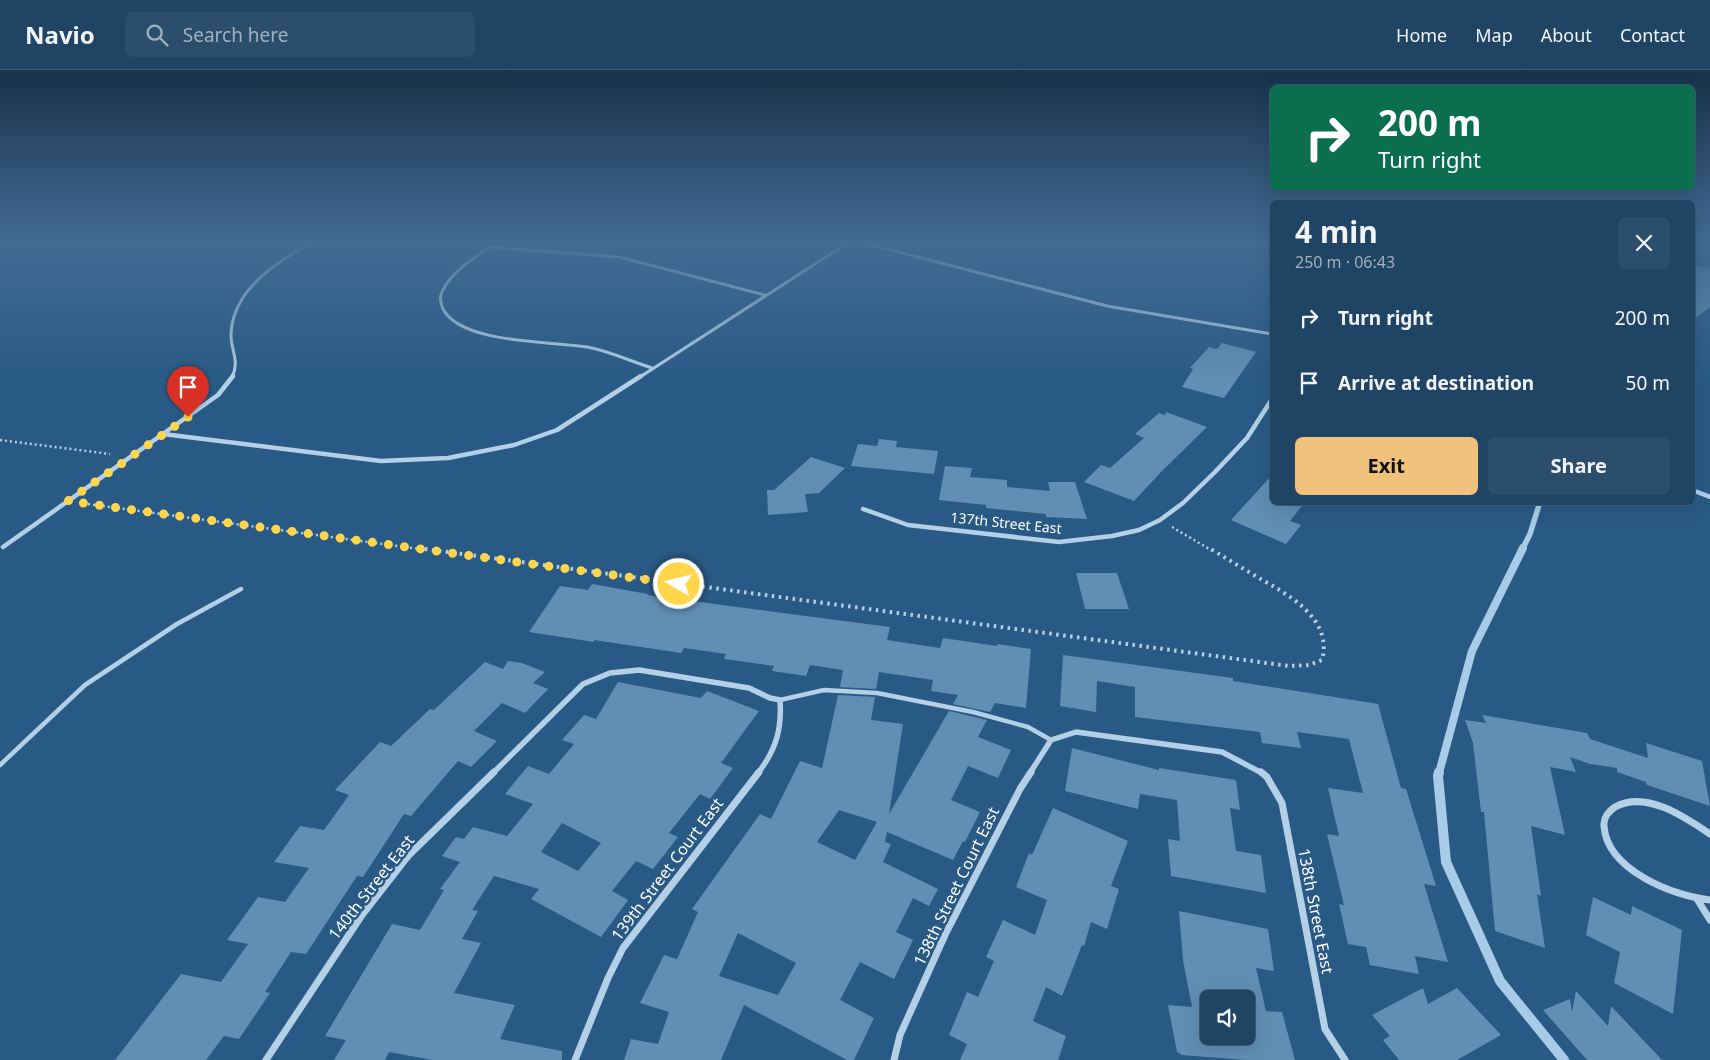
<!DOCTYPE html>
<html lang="en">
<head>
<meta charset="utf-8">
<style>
	body { margin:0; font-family:"Noto Sans",sans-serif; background:#2c4e6d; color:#f1f3f6; height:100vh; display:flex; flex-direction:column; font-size:19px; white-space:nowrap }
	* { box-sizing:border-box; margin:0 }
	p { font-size:16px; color:#a1b0bf }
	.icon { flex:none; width:28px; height:28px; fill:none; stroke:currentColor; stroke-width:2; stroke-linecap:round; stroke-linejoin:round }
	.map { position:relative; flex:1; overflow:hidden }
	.drawer { position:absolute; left:1270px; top:130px; width:425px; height:305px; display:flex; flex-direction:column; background:#1f4464; border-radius:8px; box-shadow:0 5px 20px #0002,0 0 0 1px #3c5c78 }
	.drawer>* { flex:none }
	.guide { position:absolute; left:1270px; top:15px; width:425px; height:105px; border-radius:8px; box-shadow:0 5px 20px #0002,0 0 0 1px #3c5c78; background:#0b6e4f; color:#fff; overflow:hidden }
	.fabs { position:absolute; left:1200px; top:920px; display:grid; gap:10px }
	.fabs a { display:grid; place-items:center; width:55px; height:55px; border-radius:8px; background:#1f4464; box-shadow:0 5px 20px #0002,0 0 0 1px #3c5c78; font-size:25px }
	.pin { position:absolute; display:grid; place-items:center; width:42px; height:42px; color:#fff; margin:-51px -21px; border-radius:50% 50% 50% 0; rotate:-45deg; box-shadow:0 0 5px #0007 }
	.pin .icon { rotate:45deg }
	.me { position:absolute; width:55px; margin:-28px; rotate:278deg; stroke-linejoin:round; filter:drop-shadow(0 0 4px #0008) }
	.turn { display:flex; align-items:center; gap:18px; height:105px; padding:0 25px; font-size:22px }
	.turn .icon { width:65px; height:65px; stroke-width:2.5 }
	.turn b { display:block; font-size:35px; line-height:42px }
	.round { display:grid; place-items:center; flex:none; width:52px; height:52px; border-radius:8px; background:#2c4e6d }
	.headline { display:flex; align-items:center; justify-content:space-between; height:85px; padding:0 25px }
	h1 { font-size:30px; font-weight:700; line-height:38px }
	.button { display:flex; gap:10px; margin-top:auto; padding:10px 25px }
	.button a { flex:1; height:58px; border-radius:8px; background:#efc17a; color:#111; font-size:20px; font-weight:700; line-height:58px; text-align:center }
	.button a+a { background:#2c4e6d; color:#f1f3f6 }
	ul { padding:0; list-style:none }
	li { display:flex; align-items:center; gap:15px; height:65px; padding:0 25px }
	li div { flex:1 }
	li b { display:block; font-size:19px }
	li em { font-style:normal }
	header { display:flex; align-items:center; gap:30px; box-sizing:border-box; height:70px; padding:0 25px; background:#1f4464; border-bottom:1px solid #3c5c78 }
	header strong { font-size:24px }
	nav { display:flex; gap:28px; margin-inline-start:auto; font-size:18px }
	.search { width:350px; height:45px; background:#2c4e6d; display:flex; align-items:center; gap:12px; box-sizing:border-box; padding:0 18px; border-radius:8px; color:#a1b0bf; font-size:19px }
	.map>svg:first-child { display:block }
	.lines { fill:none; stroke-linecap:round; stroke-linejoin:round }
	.stream-far3 { stroke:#a8cce7; stroke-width:4.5 }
	.stream-far2 { stroke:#a8cce7; stroke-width:5.5 }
	.stream-far1 { stroke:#a8cce7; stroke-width:8 }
	.stream { stroke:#a8cce7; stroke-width:10 }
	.building { fill:#618eb4; fill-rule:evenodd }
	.path-far1 { stroke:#b3d0e7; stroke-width:2.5; stroke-dasharray:2 3; stroke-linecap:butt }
	.path { stroke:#b3d0e7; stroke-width:4; stroke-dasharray:2.5 4.5; stroke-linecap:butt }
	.lane { stroke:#b3d0e7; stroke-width:4.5 }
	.street-far3 { stroke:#b3d0e7; stroke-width:3 }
	.street-far2 { stroke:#b3d0e7; stroke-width:4.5 }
	.street-far1 { stroke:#b3d0e7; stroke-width:5.5 }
	.street { stroke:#b3d0e7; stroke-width:7 }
	.route { stroke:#ffd54a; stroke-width:9; stroke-dasharray:0 16.2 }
	.labels { text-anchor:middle; stroke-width:5; stroke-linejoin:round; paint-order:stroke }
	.street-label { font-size:14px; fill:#fff; stroke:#295a85 }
	.near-street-label { font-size:16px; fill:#fff; stroke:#295a85 }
</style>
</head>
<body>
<header>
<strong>Navio</strong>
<div class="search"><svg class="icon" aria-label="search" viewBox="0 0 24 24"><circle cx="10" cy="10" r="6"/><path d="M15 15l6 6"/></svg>Search here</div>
<nav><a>Home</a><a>Map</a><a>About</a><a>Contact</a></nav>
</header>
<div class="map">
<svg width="1710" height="990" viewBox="0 0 1710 990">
	<rect width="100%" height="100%" fill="#295a85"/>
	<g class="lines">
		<!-- stream-far3 -->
		<path class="stream-far3" d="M1692,173l2,-1"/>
		<!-- stream-far2 -->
		<path class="stream-far2" d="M1522,480l8,-16 10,-32"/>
		<!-- stream-far1 -->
		<path class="stream-far1" d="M1439,703l33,-122 51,-103"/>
		<!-- stream -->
		<path class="stream" d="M1439,702l-1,4 8,86 54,119 64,79"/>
	</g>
	<!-- building -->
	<path class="building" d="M1692,195l18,4v38l-18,14z
		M1222,273l34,9 -32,46 -42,-11 11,-18 -3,-1 19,-21 8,2z
		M1166,342l41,15 -46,45 -27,29 -50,-19 17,-17 9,3 34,-30 -9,-4 24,-21 6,2z
		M879,369l18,2 -1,6 42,4 -4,23 -83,-8 7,-22 19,2z
		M811,387l34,11 -26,25 -14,1 3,18 -40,3 -1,-25h7z
		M945,396l27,2 -2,9 37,3v7l43,4 -2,-9h27l12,37 -41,-2v-3l-60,-6v-3l-47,-5z
		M1272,405v27h33l-15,19 11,4 -15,19 -55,-24z
		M1076,503h41l12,36h-44z
		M592,514l56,10 -1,1 243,32 -3,13 53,8 3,-10 54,8v-2l34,5 -5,59 -31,-5 -5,9 -37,-8 5,-9 -27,-4 2,-11 -54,-8 -3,17 -36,-2 3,-17 -33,-5 -4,11 -34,-5 2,-5 -50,-7 2,-5 -42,-6 -3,5 -87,-13v2l-65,-10 31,-46 28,4z
		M1063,585l170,23v3l145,23 23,84 5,1 30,97 -12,-2 24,78 -33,-6 4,18 -49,-9 -4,-18 -18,-3 -9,-40 5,1 -17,-71 12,2 -11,-48 35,5 -14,-54 -52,-7 4,16 -39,-5 -2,-11 -125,-15v-30l-38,-6 -1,31 -36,-6z
		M508,591l14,2 23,9 -12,11 15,6 -23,24 -23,-10 -28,28 23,10 -26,26 -13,-6 -47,55 -7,-2 -41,63 -6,-1 -51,78 -15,-2 -26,40 5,1 -31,46 -15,-3 -18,24h-91l66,-86 40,8 27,-38 -21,-4 31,-43 27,5 24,-34 -35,-6 26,-36 24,4 25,-35 -14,-5 45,-48 11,4 39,-37 4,1 51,-48 18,7z
		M618,612l83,16 6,-7 52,20 -38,52 12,5 -23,31 -10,-5 -31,39 9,4 -25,32 -17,-8 -24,30 16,9 -27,37 -70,-38 8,-10 -45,-13 -22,34 6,1 -16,28 19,4 -27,50 61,12 -15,34 62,12v9h-130l-43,-8 -4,8h-51l12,-20 -21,-4 67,-112 28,6 24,-40 -4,-1 20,-27 -18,-6 14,-19 8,2 9,-12 34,9 26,-32 -28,-10 23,-28 21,8 25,-30 -12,-4 22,-25 12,4zM562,753l39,20 -23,28 -37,-19z
		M838,625l37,2 -4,23 32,4 -14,90 60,-103 38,9 -9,17 33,13 -13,28 -30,-12 -17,34 29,12 -15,30 -2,-1 -10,19 -66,-28 -2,10 6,2 -8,18 55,27 -9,17 -16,-8 -17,34 17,8 -19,39 -34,-17 -20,38 34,18 -20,42h-7l-103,-55 -23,55h-97l7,-21 27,5 11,-32 -29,-9 24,-48 13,4 21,-47 -6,-3 68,-95 11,5 29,-58 22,7zM839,740l38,12 -22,38 -38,-18zM738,863l58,30 -18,32 -59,-19z
		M1482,645l105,18 3,6 58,19 -2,-15 56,18 8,45 -63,-21 -1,-3 -29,-10v-4l-27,-4 -20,-7 6,15 -26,-5 15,68 -34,-9 10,70 -4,-2 8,54 -50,-17 -11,-119h-3l-8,-69 -8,-23 21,3z
		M1072,678l87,22v-2l77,12 4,30 -10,-2 6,43 25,4 5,38 -95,-17 -3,-37 12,2 -3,-41 -37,-6 -2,15 -73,-18z
		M1053,738l75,33 -17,45 8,3 -12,40 -16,-7 -7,24 -2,-1 -20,51 -16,-9 -13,34 33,15 -8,24h-98l7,-16 -18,-9 18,-43 11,5 16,-36 -8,-4 17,-37 32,15 12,-35 -31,-13 13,-34 3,2z
		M1593,827l38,18 1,-9 50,24 -9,84 -59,-31 6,-31 -34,-17z
		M1179,841l89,18 6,42 -18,-3 10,43 16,1 13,48h-49l-64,-5 -5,-3 -9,-47 24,2 -9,-47zM1209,929h37v37h-37z
		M1423,918l5,16 29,-16 44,47 -44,25h-58l-16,-20 7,-4 -18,-21z
		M1576,921l32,35 3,-20 51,54h-75l-44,-50 27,-11 2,13z"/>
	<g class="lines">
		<!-- path-far1 -->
		<path class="path-far1" d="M0,370l110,14
			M88,434l339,46
			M1172,457l39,23"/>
		<!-- path -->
		<path class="path" d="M418,478l871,118 20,-1 13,-5c11,-41 -33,-65 -63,-82 -17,-10 -33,-20 -50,-30"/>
		<!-- lane -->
		<path class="lane" d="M780,630l44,-10 53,3 96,19 55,15 23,13
			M0,695l85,-80 92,-61 64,-35"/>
		<!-- street-far3 -->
		<path class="street-far3" d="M860,172l247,64 165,28
			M652,298c-22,-7 -43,-17 -65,-21 -35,-6 -126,-3 -144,-38 -3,-8 -4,-13 1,-21 10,-18 29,-29 45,-41l130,10 146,38
			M232,307c8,-16 -1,-26 -1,-42 1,-46 46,-72 80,-93
			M640,307l209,-135"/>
		<!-- street-far2 -->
		<path class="street-far2" d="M163,364l218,27 67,-3 66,-13 43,-15 84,-54
			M1692,420l18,7
			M863,439l45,16 151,17 53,-6 27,-6 21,-10 23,-17 32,-31 32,-34 25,-39
			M3,477l215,-152 15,-19"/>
		<!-- street-far1 -->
		<path class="street-far1" d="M493,703l90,-89 27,-11 29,-3 110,18 21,10 10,2c2,29 -4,50 -22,73
			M1030,703l21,-33 25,-8 146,20 40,21"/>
		<!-- street -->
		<path class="street" d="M1261,702l6,5 15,26 43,226 20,31
			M1710,764c-25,-17 -64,-44 -95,-27 -6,4 -12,11 -11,19 3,44 69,70 106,74
			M1697,829l13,21
			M266,990l96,-145 46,-59 86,-84
			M575,990l33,-82 15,-30 136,-176
			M894,990l6,-25 45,-100 75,-146 11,-17"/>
	</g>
	<!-- sky -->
	<linearGradient id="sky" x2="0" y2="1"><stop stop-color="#173249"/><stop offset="0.55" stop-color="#436b94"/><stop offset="1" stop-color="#436b94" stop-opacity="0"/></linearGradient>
	<rect width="1710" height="311" fill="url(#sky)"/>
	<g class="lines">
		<!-- route -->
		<path class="route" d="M188,347l-120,84 611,83"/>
	</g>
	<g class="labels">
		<!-- street labels -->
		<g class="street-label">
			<text transform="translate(1006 453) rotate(6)" y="5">137th Street East</text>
		</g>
		<!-- near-street labels -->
		<g class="near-street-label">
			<text transform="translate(667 799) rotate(-53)" y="6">139th Street Court East</text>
			<text transform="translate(956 816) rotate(-64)" y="6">138th Street Court East</text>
			<text transform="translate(371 817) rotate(-52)" y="6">140th Street East</text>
			<text transform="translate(1316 841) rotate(79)" y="6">138th Street East</text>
		</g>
	</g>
</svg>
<div class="fabs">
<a><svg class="icon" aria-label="sound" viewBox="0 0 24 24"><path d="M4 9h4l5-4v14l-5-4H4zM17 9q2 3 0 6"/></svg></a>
</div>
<div class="pin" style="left:188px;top:347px;background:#d93025"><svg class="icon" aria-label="arrive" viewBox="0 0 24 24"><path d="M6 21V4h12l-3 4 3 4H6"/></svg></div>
<svg class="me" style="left:679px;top:514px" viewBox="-20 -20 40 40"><circle r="17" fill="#ffd54a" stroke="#fff" stroke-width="3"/><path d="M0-11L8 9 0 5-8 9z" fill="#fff"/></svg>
<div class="guide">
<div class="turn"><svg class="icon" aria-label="right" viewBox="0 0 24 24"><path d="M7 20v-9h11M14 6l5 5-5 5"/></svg><div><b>200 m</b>Turn right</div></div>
</div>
<section class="drawer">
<div class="headline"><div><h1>4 min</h1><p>250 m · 06:43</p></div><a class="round"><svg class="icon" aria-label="close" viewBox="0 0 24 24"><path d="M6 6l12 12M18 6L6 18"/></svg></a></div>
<ul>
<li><svg class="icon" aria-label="right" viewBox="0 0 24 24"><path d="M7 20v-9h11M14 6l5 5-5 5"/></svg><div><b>Turn right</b></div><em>200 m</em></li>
<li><svg class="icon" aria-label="arrive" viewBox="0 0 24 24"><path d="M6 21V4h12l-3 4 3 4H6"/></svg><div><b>Arrive at destination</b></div><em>50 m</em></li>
</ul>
<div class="button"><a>Exit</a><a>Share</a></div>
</section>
</div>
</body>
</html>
